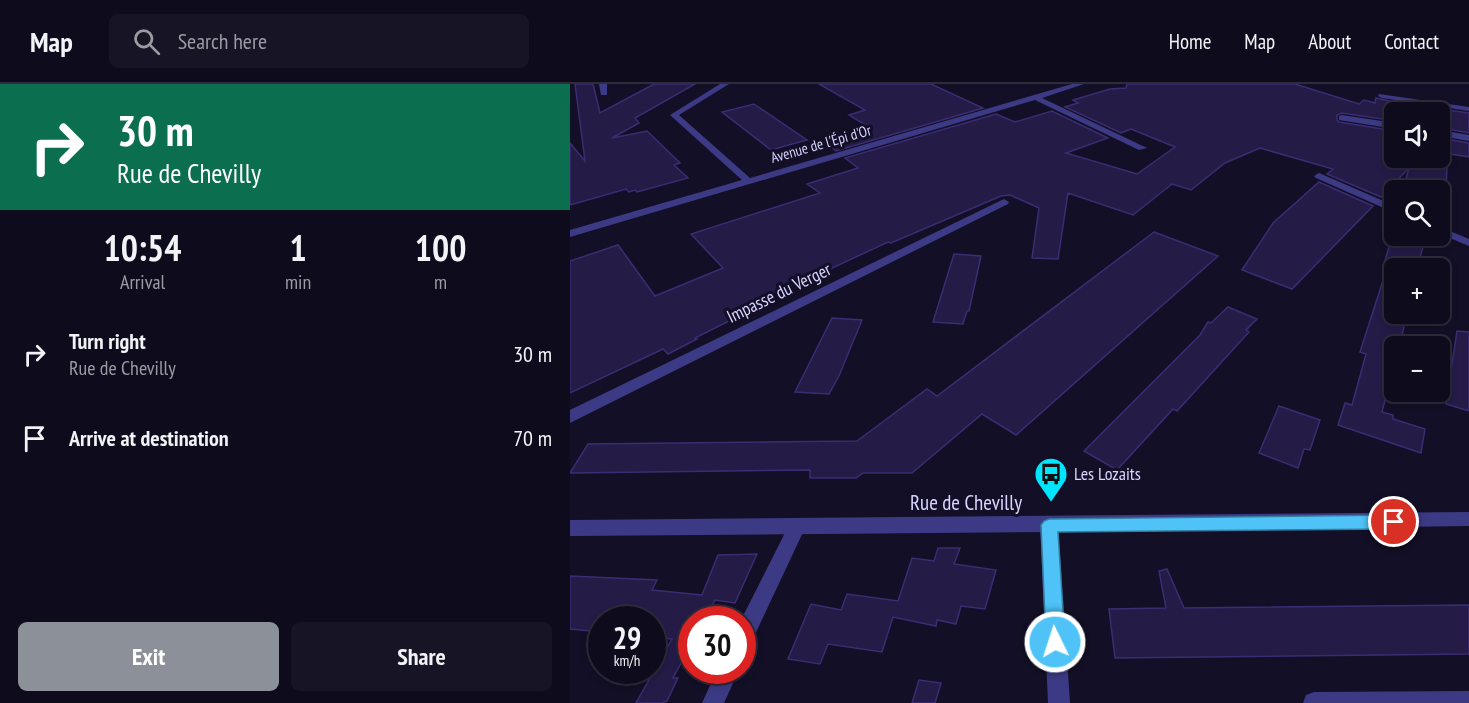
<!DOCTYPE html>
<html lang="en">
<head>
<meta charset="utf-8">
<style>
	body { margin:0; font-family:"PT Sans Narrow",sans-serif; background:#171425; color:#f1f3f6; height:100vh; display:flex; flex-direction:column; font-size:22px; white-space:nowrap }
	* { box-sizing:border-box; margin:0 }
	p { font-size:20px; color:#9b9ba3 }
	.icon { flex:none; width:33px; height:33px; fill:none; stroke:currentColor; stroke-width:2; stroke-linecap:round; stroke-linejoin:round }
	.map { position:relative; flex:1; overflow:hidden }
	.panel { display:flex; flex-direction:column; background:#0e0b1c; width:570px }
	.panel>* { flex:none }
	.top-card { background:#0b6e4f; color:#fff; overflow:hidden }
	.tools { position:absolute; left:814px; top:18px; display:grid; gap:12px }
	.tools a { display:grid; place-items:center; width:66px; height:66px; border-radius:9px; background:#0e0b1c; box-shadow:0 3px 9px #0003,0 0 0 2px #2e2b3b; font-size:30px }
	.speed { position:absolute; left:18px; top:522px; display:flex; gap:12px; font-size:30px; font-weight:700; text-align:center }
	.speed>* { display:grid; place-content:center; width:78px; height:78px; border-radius:50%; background:#0e0b1c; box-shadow:0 3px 9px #0003,0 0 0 2px #2e2b3b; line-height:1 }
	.speed small { font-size:15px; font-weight:400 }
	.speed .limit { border:9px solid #d22; background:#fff; color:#111 }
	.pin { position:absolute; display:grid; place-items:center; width:51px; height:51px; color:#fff; margin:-26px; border:3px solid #fff; border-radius:50%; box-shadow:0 2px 6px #0007 }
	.me { position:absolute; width:66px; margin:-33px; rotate:356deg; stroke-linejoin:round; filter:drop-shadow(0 0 4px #0008) }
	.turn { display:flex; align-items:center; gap:21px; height:126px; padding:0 18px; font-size:27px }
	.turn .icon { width:78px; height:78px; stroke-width:2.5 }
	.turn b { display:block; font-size:42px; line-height:51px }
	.eta { display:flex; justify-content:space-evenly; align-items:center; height:102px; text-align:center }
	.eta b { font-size:36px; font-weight:800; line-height:42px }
	.cta { display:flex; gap:12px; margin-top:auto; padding:12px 18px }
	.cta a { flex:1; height:69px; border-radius:9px; background:#8c9099; color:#fff; font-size:24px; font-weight:800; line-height:69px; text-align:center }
	.cta a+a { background:#171425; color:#f1f3f6 }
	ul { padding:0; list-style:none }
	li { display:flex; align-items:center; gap:18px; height:84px; padding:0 18px }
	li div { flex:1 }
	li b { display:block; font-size:22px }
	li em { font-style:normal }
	header { display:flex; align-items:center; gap:36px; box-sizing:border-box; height:84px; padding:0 30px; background:#0e0b1c; border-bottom:2px solid #2e2b3b }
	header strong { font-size:28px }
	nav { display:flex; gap:33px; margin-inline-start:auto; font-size:21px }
	.search { width:420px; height:54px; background:#171425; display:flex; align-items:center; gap:15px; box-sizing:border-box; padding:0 21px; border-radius:9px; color:#9b9ba3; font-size:22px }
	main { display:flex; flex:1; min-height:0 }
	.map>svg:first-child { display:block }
	.building { fill:#241b47; stroke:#3b2d73; stroke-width:1.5 }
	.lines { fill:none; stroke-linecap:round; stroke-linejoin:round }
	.minor { fill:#3d3a85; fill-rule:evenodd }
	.tertiary { fill:#3d3a85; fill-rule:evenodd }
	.route { fill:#4fc3f7; stroke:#337fa1; stroke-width:1.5 }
	.labels { text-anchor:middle; stroke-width:6; stroke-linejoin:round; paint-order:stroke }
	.far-street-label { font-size:15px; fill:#d9d4ff; stroke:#130f26 }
	.street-label { font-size:18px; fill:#d9d4ff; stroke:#130f26 }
	.poi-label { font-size:18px; fill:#d9d4ff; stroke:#130f26; text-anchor:start }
	.near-street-label { font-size:21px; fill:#d9d4ff; stroke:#130f26 }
</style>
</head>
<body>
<header>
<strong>Map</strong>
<div class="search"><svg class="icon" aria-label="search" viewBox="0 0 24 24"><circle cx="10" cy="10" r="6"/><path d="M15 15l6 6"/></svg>Search here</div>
<nav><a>Home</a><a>Map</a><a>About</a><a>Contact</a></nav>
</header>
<main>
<section class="panel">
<div class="top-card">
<div class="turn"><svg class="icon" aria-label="right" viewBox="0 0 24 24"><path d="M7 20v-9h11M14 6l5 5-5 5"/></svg><div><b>30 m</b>Rue de Chevilly</div></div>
</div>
<div class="eta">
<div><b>10:54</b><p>Arrival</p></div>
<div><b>1</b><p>min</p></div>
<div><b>100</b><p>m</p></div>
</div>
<ul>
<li><svg class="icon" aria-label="right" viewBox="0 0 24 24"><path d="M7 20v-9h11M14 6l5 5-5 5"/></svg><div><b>Turn right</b><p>Rue de Chevilly</p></div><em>30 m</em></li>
<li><svg class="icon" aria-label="arrive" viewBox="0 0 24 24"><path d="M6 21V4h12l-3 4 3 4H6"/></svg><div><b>Arrive at destination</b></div><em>70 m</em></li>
</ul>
<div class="cta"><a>Exit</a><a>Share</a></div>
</section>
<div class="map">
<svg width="899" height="619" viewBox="0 0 899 619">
	<rect width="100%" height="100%" fill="#130f26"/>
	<!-- building -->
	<path class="building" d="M5,0h18l7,29 54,-29h41l-60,34 4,5 -27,15 35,-7 33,32 -6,2 14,13 -51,14 -2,-2 -6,2 -3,-3 -56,16v-62l15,18z
		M249,0h112l52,24 -147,43 -12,-9 48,-13 -23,-14 16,-5z
		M557,0h168l64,20 5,-4 11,3 1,-5 19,4v19l-53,-8 -5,2v5l2,2 56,9v27l52,8 -1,24h-43l6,-22 -28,29 -54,-23 6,-5 -73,-21 -35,15 -34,27 -19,-6 -39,31 -65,-22 -10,66 -26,-1 7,-50 -29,-13 -9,1 -110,47 -3,-1 -60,28 3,2 -25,12 -5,-4 -61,29 7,3 -52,26 2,1 -29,15 -5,-5 -93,44v-132l48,-16 37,51 68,-28 -32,-34 129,-41 -13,-9 51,-16 -13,-10 151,-44 19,8 37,-11 56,27 -42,15 71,21 38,-27 -44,-18 -10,4 -56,-26 13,-4 -5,-3 37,-11 16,-1z
		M184,20l53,36 -36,10 -49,-38z
		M878,26l21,3v20l-22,-4z
		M876,55l23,4v14l-24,-4z
		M749,98l54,24 -81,83 -50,-19 31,-47z
		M584,148l64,24 -202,179 -34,-21 -70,59h-49l-7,5h-46v-8l-240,3 18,-29 269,-3 70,-52 10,7z
		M822,152l33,4 -8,28h-22v46h12l-7,30 -5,-1v18l-13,51 11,3v4l32,10 -4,24 -83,-28 7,-22 7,2 14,-51 -6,-2 27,-84h-4z
		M384,170l27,2 -12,55h-2l-4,13 -30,-2z
		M658,223l29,12 -11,11 3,2 -72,79 -4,-2 -56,61 -33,-19 116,-116 8,-13 3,1z
		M262,234l30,2 -23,56 -10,18 -34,-2z
		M887,247l12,1v79l-23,-7z
		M709,322l41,14 -10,30 -6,-1 -6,19 -39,-15z
		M368,464h22l-6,16 42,6 -11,39 -24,-3 -5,18 -19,-4 -1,6 -43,-9 -11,35 -54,-8 -8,20 -32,-5 23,-55 30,6 6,-16 51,7 14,-43 22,3z
		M187,470l-22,49 -20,-3 -11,20h-12v23l-19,35h5l-11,23 -5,2h-26l36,-64 -20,-2v-17h-50v12l-32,-3v-53l87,4 -5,10 50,5 16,-40z
		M597,485l17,39 285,-3v49l-354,4 -6,-49 57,-1 -7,-37z
		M349,596l22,3 -6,20h-23z"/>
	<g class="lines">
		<!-- minor -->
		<path class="minor" d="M29,0h8v11h-6z
			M150,0h9l-50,31 71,63 322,-94h12l-42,14 105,50 -8,2 -104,-50 -465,137v-7l172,-50 -72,-65z
			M809,10l90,13v4l-87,-13 -4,-2z
			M772,31l53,8v6l-56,-9v-4z
			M870,46l29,5v6l-29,-5z
			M749,89l76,33v7l-79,-35 -2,-2z
			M434,115l5,3 -1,2 -438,219v-13z
			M870,143l29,12v7l-29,-12z
			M227,434l6,3 3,5 -57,121 -7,3 -1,-30 50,-99z
			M479,434l6,2 3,5 12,178h-22l-8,-178 3,-5z
			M147,586h22l-15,33h-22z
			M899,607v12h-166l3,-8 8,-3z"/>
		<!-- tertiary -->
		<path class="tertiary" d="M899,428v14l-420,6 -479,4v-16z"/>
	</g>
	<!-- route -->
	<path class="route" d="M824,431l5,2 3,5 -3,5 -5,2 -336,3 7,110 -3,7 -7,2 -7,-2 -2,-7 -5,-117 3,-4 5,-2z"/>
	<!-- icons -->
	<defs>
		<g id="bus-pin" transform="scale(1.725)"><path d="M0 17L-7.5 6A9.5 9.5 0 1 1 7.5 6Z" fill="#00e5ff" stroke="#130f26"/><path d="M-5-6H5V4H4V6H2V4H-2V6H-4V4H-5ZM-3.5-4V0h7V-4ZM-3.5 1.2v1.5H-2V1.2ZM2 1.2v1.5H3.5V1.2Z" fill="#111"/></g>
	</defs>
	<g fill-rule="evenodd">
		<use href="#bus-pin" x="481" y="390"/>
	</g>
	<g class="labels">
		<!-- far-street labels -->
		<g class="far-street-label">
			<text transform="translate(251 60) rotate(-16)" y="5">Avenue de l'Épi d'Or</text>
		</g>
		<!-- street labels -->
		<g class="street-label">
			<text transform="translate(209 209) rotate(-26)" y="6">Impasse du Verger</text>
		</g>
		<!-- poi labels -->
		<g class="poi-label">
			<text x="504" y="396">Les Lozaits</text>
		</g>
		<!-- near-street labels -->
		<g class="near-street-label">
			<text x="396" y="426">Rue de Chevilly</text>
		</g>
	</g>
</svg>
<div class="tools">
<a><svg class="icon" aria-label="sound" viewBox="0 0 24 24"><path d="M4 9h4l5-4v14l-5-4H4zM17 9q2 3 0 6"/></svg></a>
<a><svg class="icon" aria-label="search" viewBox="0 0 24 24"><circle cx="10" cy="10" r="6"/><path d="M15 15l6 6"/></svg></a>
<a>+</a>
<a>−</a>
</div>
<div class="speed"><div>29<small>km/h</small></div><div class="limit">30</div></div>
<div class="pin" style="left:824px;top:438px;background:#d93025"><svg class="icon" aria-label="arrive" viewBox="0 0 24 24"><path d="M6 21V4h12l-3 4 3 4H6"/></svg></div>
<svg class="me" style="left:485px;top:558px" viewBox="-20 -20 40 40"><circle r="17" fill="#4fc3f7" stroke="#fff" stroke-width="3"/><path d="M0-11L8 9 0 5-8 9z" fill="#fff"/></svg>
</div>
</main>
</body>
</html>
